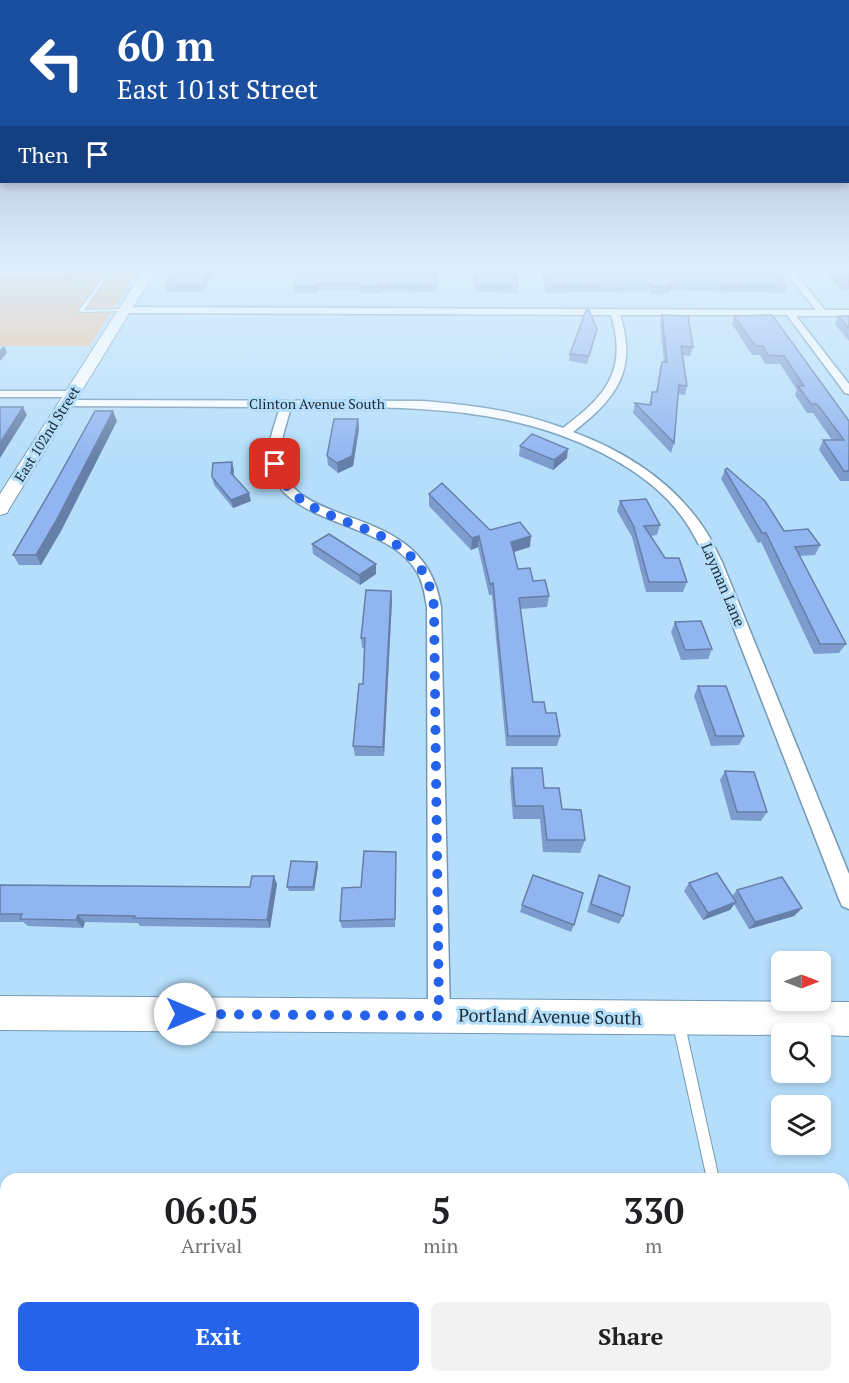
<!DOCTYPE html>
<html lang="en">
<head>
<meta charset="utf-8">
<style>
	body { margin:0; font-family:"PT Serif",serif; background:#f2f2f2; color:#202124; height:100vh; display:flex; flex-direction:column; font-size:22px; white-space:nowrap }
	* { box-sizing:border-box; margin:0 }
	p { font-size:20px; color:#757577 }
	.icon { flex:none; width:33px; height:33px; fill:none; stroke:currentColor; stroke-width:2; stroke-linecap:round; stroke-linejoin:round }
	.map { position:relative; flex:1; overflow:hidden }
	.drawer { position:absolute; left:0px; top:1173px; width:849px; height:210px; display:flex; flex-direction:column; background:#fff; border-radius:18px 18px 0 0; box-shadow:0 3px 9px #0003 }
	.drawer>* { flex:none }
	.banner { position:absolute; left:0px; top:0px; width:849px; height:183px; box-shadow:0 3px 9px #0003; background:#1a4fa0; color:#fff; overflow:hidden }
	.needle { width:39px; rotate:90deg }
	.fabs { position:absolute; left:771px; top:951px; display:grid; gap:12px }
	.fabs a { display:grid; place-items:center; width:60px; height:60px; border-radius:9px; background:#fff; box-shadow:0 3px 9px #0003; font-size:30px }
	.pin { position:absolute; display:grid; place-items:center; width:51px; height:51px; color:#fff; margin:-26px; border-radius:12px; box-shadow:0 3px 9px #0006 }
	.me { position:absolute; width:66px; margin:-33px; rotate:90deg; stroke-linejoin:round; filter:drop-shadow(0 0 4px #0008) }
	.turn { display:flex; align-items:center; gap:21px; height:126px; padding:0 18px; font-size:27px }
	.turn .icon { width:78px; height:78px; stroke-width:2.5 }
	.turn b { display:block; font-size:42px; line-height:51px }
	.then { display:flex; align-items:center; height:57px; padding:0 18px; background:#0003; gap:12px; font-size:22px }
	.eta { display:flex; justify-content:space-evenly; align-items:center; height:102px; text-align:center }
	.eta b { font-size:36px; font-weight:800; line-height:42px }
	.cta { display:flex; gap:12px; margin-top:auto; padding:12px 18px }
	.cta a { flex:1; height:69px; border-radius:9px; background:#2563eb; color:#fff; font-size:24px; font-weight:800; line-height:69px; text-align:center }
	.cta a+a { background:#f2f2f2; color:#202124 }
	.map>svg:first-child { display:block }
	.green { fill:#efba90 }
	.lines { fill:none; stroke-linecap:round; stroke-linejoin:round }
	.lane-casing { stroke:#7399b5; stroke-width:2 }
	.street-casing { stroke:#7399b5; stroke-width:3 }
	.secondary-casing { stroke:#7399b5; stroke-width:2 }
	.path { stroke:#668296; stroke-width:2; stroke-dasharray:2 2; stroke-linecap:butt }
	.lane { fill:#fff; fill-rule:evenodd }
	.street { fill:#fff; fill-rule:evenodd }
	.secondary { fill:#fff; fill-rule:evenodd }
	.wall { fill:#7d9cce }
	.shaded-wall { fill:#667fa8 }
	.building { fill:#91b5f0; stroke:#667fa8; stroke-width:1.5 }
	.route { stroke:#2563eb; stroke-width:10; stroke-dasharray:0 18 }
	.labels { text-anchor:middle; stroke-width:6; stroke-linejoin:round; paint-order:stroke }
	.far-street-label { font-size:14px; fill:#1b2b36; stroke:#b5defb }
	.street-label { font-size:15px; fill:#1b2b36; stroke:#b5defb }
	.near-street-label { font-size:18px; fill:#1b2b36; stroke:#b5defb }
</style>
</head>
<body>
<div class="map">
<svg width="849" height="1383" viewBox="0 0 849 1383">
	<rect width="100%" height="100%" fill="#b5defb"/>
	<!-- green -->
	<path class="green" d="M0,268h140l-51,78h-89z"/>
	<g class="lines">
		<!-- lane casing -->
		<g class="lane-casing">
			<path id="lane" d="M110,268h4l-30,42 41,-1h2v2l-48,1v-2z
				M679,1019l4,2 2,4 34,154h-12l-34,-154 2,-4z"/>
		</g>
		<!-- street casing -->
		<g class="street-casing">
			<path id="street" d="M782,268h9l34,42h24v6h-53l53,68v10l-4,-1 -58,-78h-167c18,55 -4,84 -47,117 54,20 103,52 134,101 6,9 10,20 15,29l127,312v35l-7,-3 -3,-7 -131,-337c-10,-19 -19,-38 -33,-54 -19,-23 -46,-41 -73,-55 -98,-50 -204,-46 -311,-46 -4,17 -13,37 -10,55 12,71 144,37 160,145l9,409 -3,8 -8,3 -8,-3 -3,-8 -1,-409c-2,-12 -4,-25 -10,-35 -31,-54 -140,-45 -148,-111 -2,-18 6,-37 11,-54l-214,-1 -5,-3 5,-3 358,1c47,4 95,10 139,27 43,-32 65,-58 48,-113l-486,-2 -5,-3 5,-3 691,3z
				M0,391h71l5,3 -5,3h-71z"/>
		</g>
		<!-- secondary casing -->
		<g class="secondary-casing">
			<path id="secondary" d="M145,268h12l-148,241 -2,4 -7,2v-21z
				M0,996l849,6v34l-29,-1v-1l-38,1 -782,-5z"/>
		</g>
		<!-- path -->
		<path class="path" d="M0,278h68
			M87,281h-16l-3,-3 6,-3 18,-1"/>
		<!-- lane -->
		<use href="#lane" class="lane"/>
		<!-- street -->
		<use href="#street" class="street"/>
		<!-- secondary -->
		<use href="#secondary" class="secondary"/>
	</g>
	<!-- wall -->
	<path class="wall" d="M216,268l-13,24h-36l-2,-7z
		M298,268l139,18v6l-55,-1v2h-22v-3h-42v3h-24v-6z
		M474,268h41l3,18 -1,7 -42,-1z
		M539,268h234l14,18 -2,7 -115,-3v3l-19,1 -1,-3 -104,2z
		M822,268h27v22h-8z
		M662,315l31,32 -3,9 -7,-1 4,31 -2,9 -7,-1 -4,49 -3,10 -38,-40 2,-10 14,2 3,-13h4l4,-22 2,-8h2l-4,-38z
		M772,315l77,106v60h-9l-21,-31 4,-10h9l-19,-27h-6l-12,-18 2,-5 -17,-26h-15l-5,-9h-8l-20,-31 2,-8z
		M838,316h11v25l-14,-17z
		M595,336l-8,28 -18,-3 1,-7z
		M358,419l1,10 -6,37 -15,7 -10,-8 -1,-9z
		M117,421l-56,110 -20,34h-22l-6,-10z
		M520,446l47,12 -14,12 -34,-14z
		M234,470l-1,6 18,25 -18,7 -19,-23 -2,-8z
		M725,470l59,61 36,14 -5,10 -16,1 47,88 -7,9 -25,1 -53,-112 -3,1 -37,-64z
		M429,494l61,36 40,17 -16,5 4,17 31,27 -2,11 -27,2 13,93 13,11 14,23 -3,10h-51l-14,-151h-3l-11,-48 -7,3 -42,-44z
		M620,501l40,24 -3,10 -7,1 15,22 22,24 -4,10h-37l-14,-55 -15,-26z
		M312,544l64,20v10l-16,11 -47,-31z
		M392,600l-8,156h-29l-2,-10 10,-62 1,-36h-2l-1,-10z
		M675,622l37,27 -4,10 -27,1 -10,-28z
		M698,686l46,50 -5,9 -28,1 -17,-50z
		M512,768l32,20 18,21 23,31 -5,13 -37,-1 -3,-33h-27l-3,-38z
		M725,771l42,41 -6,9 -30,-1 -11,-40z
		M396,852l-1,75 -53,1 -2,-7 21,-34z
		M318,866l-4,25h-25l-2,-4z
		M599,875l24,41 -4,8 -32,-12 9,-29z
		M689,883l43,13 5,-6 65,18 -8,8 -45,13 -15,-25 -4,6 -27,10 -19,-29z
		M277,884l-7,44 -130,-2 -2,-3 -53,-1 -2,6 -55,-2 -5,-4h-23v-37l250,2z
		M522,905l52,20 -3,7 -51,-20z
		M843,1257h6v77l-6,-21z
		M843,1376l6,1v6h-69l-1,-6h64z
		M262,1378v5l84,-4v4h-130l6,-2z"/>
	<!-- shaded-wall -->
	<path class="shaded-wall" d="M211,268h5l-13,24 -1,-7z
		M4,346l3,7 -7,8v-11z
		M23,407l4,8 -27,43v-15z
		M113,411l4,10 -56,110 -20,34 -5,-10z
		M358,419l1,10 -6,37 -15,7 -1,-10z
		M568,449l-1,9 -14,12 1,-10z
		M232,462l2,8 -1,11 -2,-8z
		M249,493l2,8 -18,7 -2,-8z
		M479,536l-1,11 -7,3 1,-12z
		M531,536l-1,11 -20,6 1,-11z
		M376,564v10l-16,11 -1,-10z
		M391,591l1,9 -8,156 -1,-9z
		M317,862l1,4 -4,25 -1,-4z
		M274,876l3,8 -7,44 -3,-8z
		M736,902l-6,8 -27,10 5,-7z
		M802,908l-8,8 -45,13 6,-7z
		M78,915l7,7 -2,6 -7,-8z
		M262,1378v5h-5l1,-3z"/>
	<!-- building -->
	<path class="building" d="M175,268h36l-9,17h-37z
		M298,268h138l1,18 -56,-1v2h-21v-3h-42l-1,3h-23z
		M474,268h41l3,18 -43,-1z
		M542,268h231l14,18 -118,-2 2,3h-18l-2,-3 -105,2z
		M831,268h18v14h-5z
		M586,310h3l8,19 -8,27 -19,-2z
		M662,315l26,1 5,31 -12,-1 6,40 -8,-1 -5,58 -39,-40 16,2 1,-13h5l5,-30h5z
		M772,315l77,106v50h-5l-21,-31h21l-27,-36h-6l-13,-18h6l-20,-30 -16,-1 -5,-9h-8l-21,-30z
		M838,316h11v12z
		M0,407h23l-23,36z
		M95,411h18l-57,110 -20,34h-23l41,-70z
		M334,419h24l-6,37 -15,7 -10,-7z
		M532,434l36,15 -14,11 -34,-14z
		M232,462l-1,11 18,20 -18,7 -19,-23v-3l1,-11z
		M727,468l38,33 19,30 24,-2 12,16 -25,2 51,97h-26l-54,-111h-4l-37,-63z
		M442,483l48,47 30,-8 11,14 -20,6 7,27 12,-1 3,13 12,-1 4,16 -30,2 14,104h11l2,11h10l4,23h-52l-15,-153 -3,1 -11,-48 -7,2 -43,-44z
		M646,499l14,26 -16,1 21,32h14l8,24h-38l-15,-55 -14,-26z
		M329,534l47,30 -17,11 -47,-31z
		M366,590l25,1 -8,156 -30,-1 6,-62h4l2,-46h-4z
		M701,621l11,28 -27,1 -10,-28z
		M698,686h28l18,50h-28z
		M512,768h30l2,20h15l3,21 19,1 4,30h-38l-4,-34h-28z
		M725,771l29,1 13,40h-30z
		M364,851l32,1 -1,67 -55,2 2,-33 19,-1z
		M291,861l26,1 -4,25h-26z
		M717,873l19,29 -28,11 -19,-30z
		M533,875l50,18 -9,32 -52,-20z
		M599,875l31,12 -7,29 -32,-12z
		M252,876h22l-7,44 -133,-2 1,-2 -57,-1 -2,5 -56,-1 2,-5h-22v-29l250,2z
		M782,877l20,31 -47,14 -18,-32z
		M843,1257h6v51h-6z
		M407,1377h52l-2,6h-52z
		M849,1378v5h-59l-1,-4z
		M258,1380l-1,3h-38z
		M344,1381v2h-33z"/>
	<!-- sky -->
	<linearGradient id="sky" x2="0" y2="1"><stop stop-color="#9095bd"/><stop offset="0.58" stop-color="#def0fd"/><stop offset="1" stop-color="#def0fd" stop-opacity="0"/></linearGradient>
	<rect width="849" height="462" fill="url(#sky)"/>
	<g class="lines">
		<!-- route -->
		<path class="route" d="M185,1014l254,2 -5,-409c-12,-100 -135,-67 -159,-143"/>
	</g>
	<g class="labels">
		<!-- far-street labels -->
		<g class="far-street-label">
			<text x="317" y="409">Clinton Avenue South</text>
			<text transform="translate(47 434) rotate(-58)" y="5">East 102nd Street</text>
		</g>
		<!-- street labels -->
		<g class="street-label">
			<text transform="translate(723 585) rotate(67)" y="5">Layman Lane</text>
		</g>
		<!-- near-street labels -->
		<g class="near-street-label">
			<text transform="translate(550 1017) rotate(1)" y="6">Portland Avenue South</text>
		</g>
	</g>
</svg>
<div class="fabs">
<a><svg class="needle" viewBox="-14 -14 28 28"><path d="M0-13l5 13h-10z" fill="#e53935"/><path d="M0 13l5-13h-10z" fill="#757577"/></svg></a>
<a><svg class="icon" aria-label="search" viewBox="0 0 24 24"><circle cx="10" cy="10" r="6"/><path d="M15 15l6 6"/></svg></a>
<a><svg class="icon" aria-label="layers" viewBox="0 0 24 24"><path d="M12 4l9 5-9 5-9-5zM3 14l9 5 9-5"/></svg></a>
</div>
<div class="pin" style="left:275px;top:464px;background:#d93025"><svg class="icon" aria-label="arrive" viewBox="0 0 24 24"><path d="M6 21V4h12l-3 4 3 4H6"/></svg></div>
<svg class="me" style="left:185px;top:1014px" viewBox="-20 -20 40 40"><circle r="19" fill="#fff"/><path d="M0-13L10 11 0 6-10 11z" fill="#2563eb"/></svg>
<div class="banner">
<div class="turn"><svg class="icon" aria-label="left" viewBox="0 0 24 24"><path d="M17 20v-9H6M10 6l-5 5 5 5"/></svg><div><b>60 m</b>East 101st Street</div></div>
<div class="then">Then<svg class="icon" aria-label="arrive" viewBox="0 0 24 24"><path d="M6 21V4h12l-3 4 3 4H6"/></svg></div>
</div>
<section class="drawer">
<div class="eta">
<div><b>06:05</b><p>Arrival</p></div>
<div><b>5</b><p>min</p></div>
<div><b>330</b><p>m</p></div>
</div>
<div class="cta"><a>Exit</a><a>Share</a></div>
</section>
</div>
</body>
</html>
